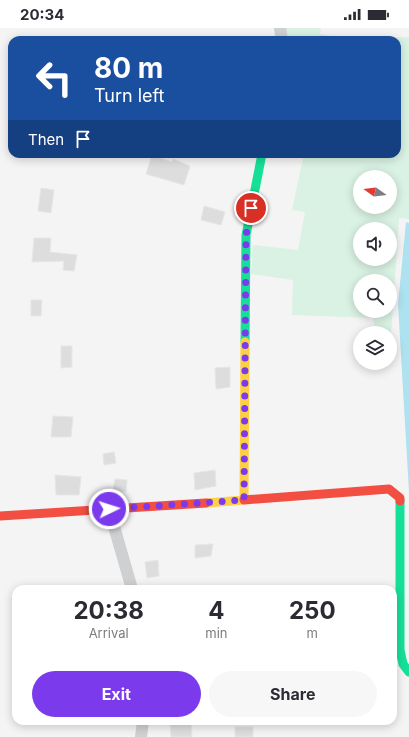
<!DOCTYPE html>
<html lang="en">
<head>
<meta charset="utf-8">
<style>
	body { margin:0; font-family:Inter,sans-serif; background:#f7f7f7; color:#2b2b33; height:100vh; display:flex; flex-direction:column; font-size:15px; white-space:nowrap }
	* { box-sizing:border-box; margin:0 }
	p { font-size:13px; color:#7c7c81 }
	.icon { flex:none; width:22px; height:22px; fill:none; stroke:currentColor; stroke-width:2; stroke-linecap:round; stroke-linejoin:round }
	.map { position:relative; flex:1; overflow:hidden }
	.side { position:absolute; left:12px; top:557px; width:385px; height:140px; display:flex; flex-direction:column; background:#fff; border-radius:12px; box-shadow:0 2px 10px #0003 }
	.side>* { flex:none }
	.top-card { position:absolute; left:8px; top:8px; width:393px; height:122px; border-radius:12px; box-shadow:0 2px 10px #0003; background:#1a4fa0; color:#fff; overflow:hidden }
	.needle { width:26px; rotate:284deg }
	.fabs { position:absolute; left:353px; top:142px; display:grid; gap:8px }
	.fabs a { display:grid; place-items:center; width:44px; height:44px; border-radius:50%; background:#fff; box-shadow:0 2px 10px #0003; font-size:20px }
	.pin { position:absolute; display:grid; place-items:center; width:34px; height:34px; color:#fff; margin:-17px; border:2px solid #fff; border-radius:50%; box-shadow:0 1px 4px #0007 }
	.me { position:absolute; width:44px; margin:-22px; rotate:86deg; stroke-linejoin:round; filter:drop-shadow(0 0 3px #0008) }
	.turn { display:flex; align-items:center; gap:14px; height:84px; padding:0 20px; font-size:18px }
	.turn .icon { width:52px; height:52px; stroke-width:2.5 }
	.turn b { display:block; font-size:28px; line-height:34px }
	.then { display:flex; align-items:center; height:38px; padding:0 20px; background:#0003; gap:8px; font-size:15px }
	.eta { display:flex; justify-content:space-evenly; align-items:center; height:68px; text-align:center }
	.eta b { font-size:24px; font-weight:700; line-height:28px }
	.button { display:flex; gap:8px; margin-top:auto; padding:8px 20px }
	.button a { flex:1; height:46px; border-radius:24px; background:#7c3aed; color:#fff; font-size:16px; font-weight:700; line-height:46px; text-align:center }
	.button a+a { background:#f7f7f7; color:#2b2b33 }
	.status { display:flex; justify-content:space-between; align-items:center; height:28px; padding:0 20px; background:#fff; direction:ltr }
	.status svg { height:11px; fill:currentColor }
	.map>svg:first-child { display:block }
	.green { fill:#d9f2e3; fill-rule:evenodd }
	.water { fill:#aee2f0 }
	.building { fill:#ddddde; stroke:#e5e6e7 }
	.lines { fill:none; stroke-linecap:round; stroke-linejoin:round }
	.street { stroke:#ced0d2; stroke-width:12 }
	.fast { stroke:#16e098; stroke-width:9 }
	.slow { stroke:#ffcf43; stroke-width:9 }
	.jam { stroke:#f24e42; stroke-width:9 }
	.route { stroke:#7c3aed; stroke-width:7; stroke-dasharray:0 12.6 }
</style>
</head>
<body>
<div class="status"><b>20:34</b><svg viewBox="0 0 49 12"><path d="M0 12V9h3v3zM5 12V6h3v6zM10 12V3h3v9zM15 12V0h3v12zM26 1h20v11H26zM47 4h2v5h-2z"/></svg></div>
<div class="map">
<svg width="409" height="709" viewBox="0 0 409 709">
	<rect width="100%" height="100%" fill="#f4f4f4"/>
	<!-- green -->
	<path class="green" d="M285,0h36l-1,6 29,6h-63z
		M409,9v182l-10,-1 -8,116 -16,-1 -2,-15 -81,-3 1,-35 -42,-6 2,-29 45,5 7,-38 -13,-2 12,-56h93v-114h-33l2,-2zM360,149h30v30h-30zM360,201h30v30h-30zM360,253h30v30h-30z"/>
	<!-- water -->
	<path class="water" d="M406,194l3,1v269l-11,-188z"/>
	<!-- building -->
	<path class="building" d="M152,127l20,7 1,-3 17,7 -6,19 -38,-11z
		M41,160l13,2 -3,23 -13,-2z
		M204,178l21,6 -4,13 -20,-5z
		M34,210h17l-1,14 27,3 -3,16 -11,-1 1,-9 -32,1z
		M31,272h11l-1,16h-10z
		M61,318h11v21l-11,1z
		M230,339v20l-14,2 -1,-21z
		M53,388l20,1 -2,20h-20z
		M114,424l2,11 -12,2 -1,-11z
		M215,442l1,16 -21,4 -1,-17z
		M55,447l26,2 -2,18h-23z
		M115,451l12,1 -1,12 -13,-1z
		M213,516l-2,12 -16,2v-13z
		M158,532l1,16 -12,2 -2,-16z
		M170,693h21l1,16h-21z
		M235,699h18v10h-18z"/>
	<g class="lines">
		<!-- street -->
		<path class="street" d="M280,0l2,12
			M109,481l23,80
			M141,709l2,-16"/>
		<!-- fast -->
		<path class="fast" d="M245,314l1,-107 16,-81
			M400,473v149l3,14 6,8"/>
		<!-- slow -->
		<path class="slow" d="M206,475l38,-3 1,-158"/>
		<!-- jam -->
		<path class="jam" d="M244,472l145,-11 11,9v3
			M0,488l206,-13"/>
	</g>
	<g class="lines">
		<!-- route -->
		<path class="route" d="M109,481l135,-9 2,-265 5,-27"/>
	</g>
</svg>
<div class="fabs">
<a><svg class="needle" viewBox="-14 -14 28 28"><path d="M0-13l5 13h-10z" fill="#e53935"/><path d="M0 13l5-13h-10z" fill="#7c7c81"/></svg></a>
<a><svg class="icon" aria-label="sound" viewBox="0 0 24 24"><path d="M4 9h4l5-4v14l-5-4H4zM17 9q2 3 0 6"/></svg></a>
<a><svg class="icon" aria-label="search" viewBox="0 0 24 24"><circle cx="10" cy="10" r="6"/><path d="M15 15l6 6"/></svg></a>
<a><svg class="icon" aria-label="layers" viewBox="0 0 24 24"><path d="M12 4l9 5-9 5-9-5zM3 14l9 5 9-5"/></svg></a>
</div>
<div class="pin" style="left:251px;top:180px;background:#d93025"><svg class="icon" aria-label="arrive" viewBox="0 0 24 24"><path d="M6 21V4h12l-3 4 3 4H6"/></svg></div>
<svg class="me" style="left:109px;top:481px" viewBox="-20 -20 40 40"><circle r="17" fill="#7c3aed" stroke="#fff" stroke-width="3"/><path d="M0-11L8 9 0 5-8 9z" fill="#fff"/></svg>
<div class="top-card">
<div class="turn"><svg class="icon" aria-label="left" viewBox="0 0 24 24"><path d="M17 20v-9H6M10 6l-5 5 5 5"/></svg><div><b>80 m</b>Turn left</div></div>
<div class="then">Then<svg class="icon" aria-label="arrive" viewBox="0 0 24 24"><path d="M6 21V4h12l-3 4 3 4H6"/></svg></div>
</div>
<section class="side">
<div class="eta">
<div><b>20:38</b><p>Arrival</p></div>
<div><b>4</b><p>min</p></div>
<div><b>250</b><p>m</p></div>
</div>
<div class="button"><a>Exit</a><a>Share</a></div>
</section>
</div>
</body>
</html>
